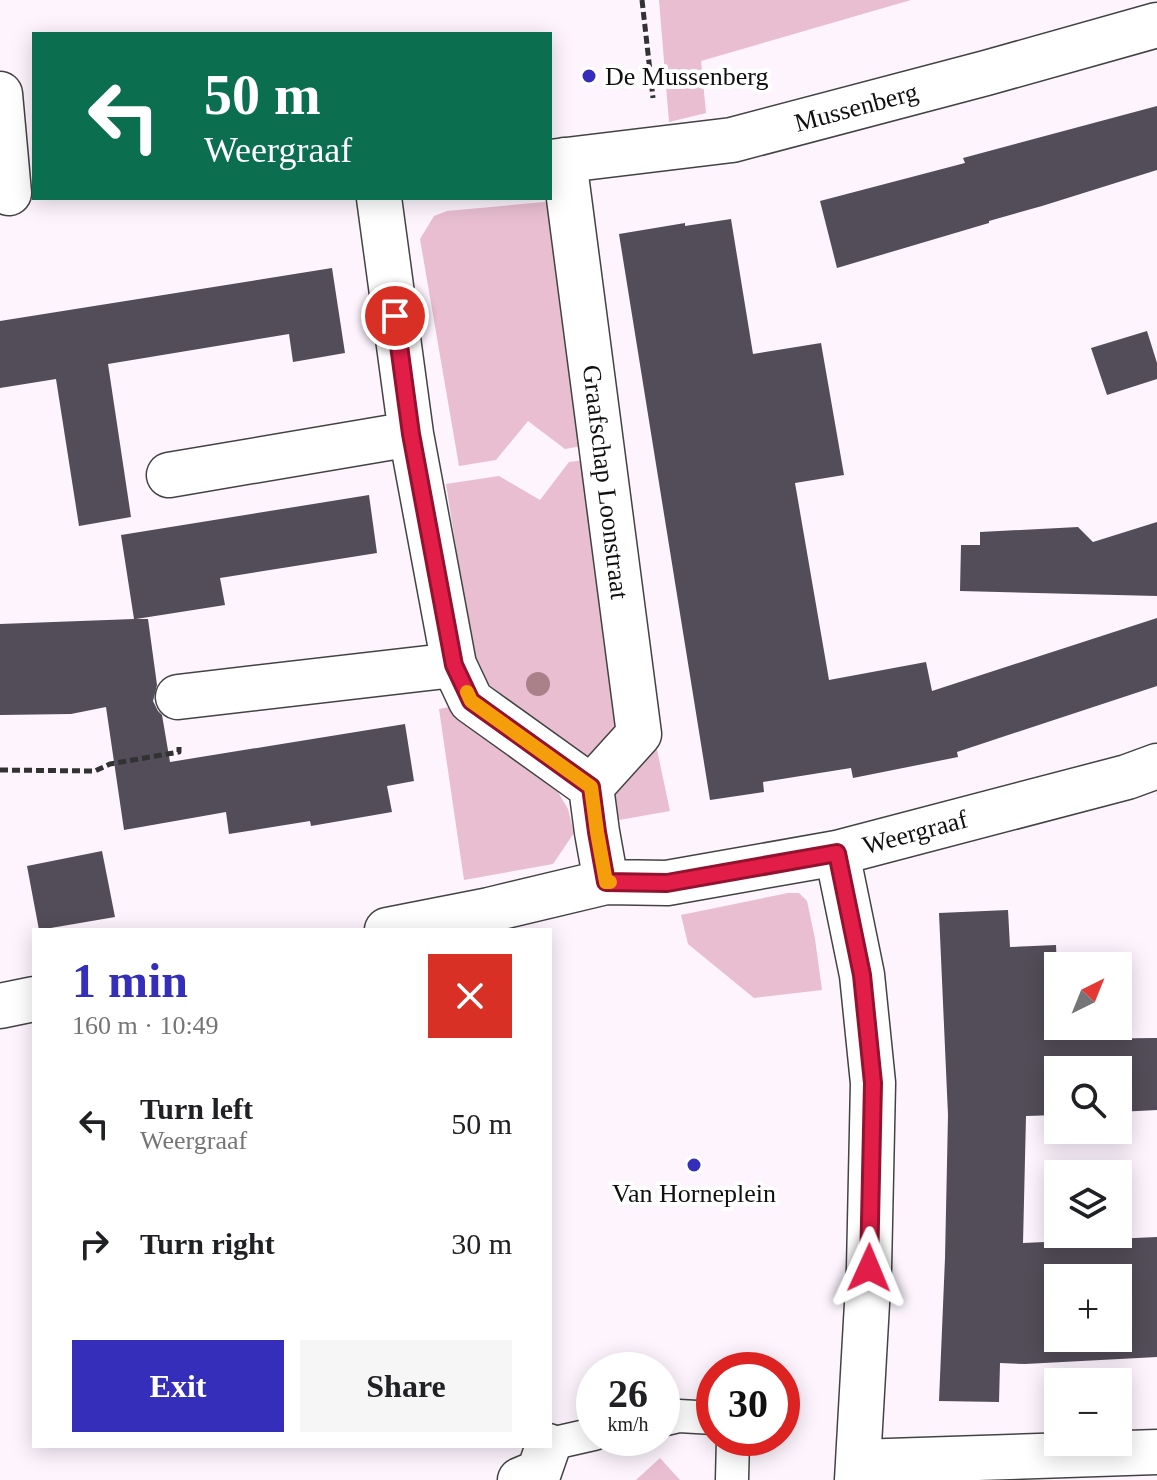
<!DOCTYPE html>
<html lang="en">
<head>
<meta charset="utf-8">
<style>
	body { margin:0; font-family:"Times New Roman",serif; background:#f6f6f6; color:#202124; height:100vh; display:flex; flex-direction:column; font-size:30px; white-space:nowrap }
	* { box-sizing:border-box; margin:0 }
	p { font-size:26px; color:#757577 }
	.icon { flex:none; width:44px; height:44px; fill:none; stroke:currentColor; stroke-width:2; stroke-linecap:round; stroke-linejoin:round }
	.map { position:relative; flex:1; overflow:hidden }
	.drawer { position:absolute; left:32px; top:928px; width:520px; height:520px; display:flex; flex-direction:column; background:#fff; border-radius:0px; box-shadow:0 4px 20px #0003 }
	.drawer>* { flex:none }
	.hud { position:absolute; left:32px; top:32px; width:520px; height:168px; border-radius:0px; box-shadow:0 4px 20px #0003; background:#0b6e4f; color:#fff; overflow:hidden }
	.needle { width:52px; rotate:43deg }
	.controls { position:absolute; left:1044px; top:952px; display:grid; gap:16px }
	.controls a { display:grid; place-items:center; width:88px; height:88px; border-radius:0px; background:#fff; box-shadow:0 4px 20px #0003; font-size:40px }
	.speed { position:absolute; left:576px; top:1352px; display:flex; gap:16px; font-size:40px; font-weight:700; text-align:center }
	.speed>* { display:grid; place-content:center; width:104px; height:104px; border-radius:50%; background:#fff; box-shadow:0 4px 20px #0003; line-height:1 }
	.speed small { font-size:20px; font-weight:400 }
	.speed .limit { border:12px solid #d22; background:#fff; color:#111 }
	.pin { position:absolute; display:grid; place-items:center; width:68px; height:68px; color:#fff; margin:-34px; border:4px solid #fff; border-radius:50%; box-shadow:0 2px 8px #0007 }
	.me { position:absolute; width:88px; margin:-44px; rotate:1deg; stroke-linejoin:round; filter:drop-shadow(0 0 6px #0008) }
	.turn { display:flex; align-items:center; gap:28px; height:168px; padding:0 40px; font-size:36px }
	.turn .icon { width:104px; height:104px; stroke-width:2.5 }
	.turn b { display:block; font-size:56px; line-height:68px }
	.round { display:grid; place-items:center; flex:none; width:84px; height:84px; border-radius:0px; background:#f6f6f6 }
	.summary { display:flex; align-items:center; justify-content:space-between; height:136px; padding:0 40px }
	h1 { font-size:48px; font-weight:700; line-height:60px; color:#342ebb }
	.button { display:flex; gap:16px; margin-top:auto; padding:16px 40px }
	.button a { flex:1; height:92px; border-radius:0px; background:#342ebb; color:#fff; font-size:32px; font-weight:700; line-height:92px; text-align:center }
	.button a+a { background:#f6f6f6; color:#202124 }
	ul { padding:0; list-style:none }
	li { display:flex; align-items:center; gap:24px; height:120px; padding:0 40px }
	li div { flex:1 }
	li b { display:block; font-size:30px }
	li em { font-style:normal }
	.map>svg:first-child { display:block }
	.green { fill:#e8bed0 }
	.building { fill:#524d58; fill-rule:evenodd }
	.lines { fill:none; stroke-linecap:round; stroke-linejoin:round }
	.lane-casing { stroke:#434343; stroke-width:35 }
	.street-casing { stroke:#434343; stroke-width:47 }
	.path { stroke:#323232; stroke-width:5; stroke-dasharray:8 4; stroke-linecap:butt }
	.lane { stroke:#fff; stroke-width:32 }
	.street { stroke:#fff; stroke-width:44 }
	.tree { fill:#aa8089 }
	.route-casing { stroke:#92132f; stroke-width:20 }
	.route { stroke:#e11d48; stroke-width:14 }
	.slow { stroke:#f59e0b; stroke-width:14 }
	.poi-dot { fill:#342ebb; stroke:#fff; stroke-width:3 }
	.labels { text-anchor:middle; stroke-width:8; stroke-linejoin:round; paint-order:stroke }
	.poi-label { font-size:26px; fill:#101010; stroke:#fff; text-anchor:start }
	.street-label { font-size:26px; fill:#101010; stroke:#fff }
</style>
</head>
<body>
<div class="map">
<svg width="1157" height="1480" viewBox="0 0 1157 1480">
	<rect width="100%" height="100%" fill="#fdf4fe"/>
	<!-- green -->
	<path class="green" d="M659,0h252l-210,61 5,52 -37,9z
		M555,201l39,243 -29,5 -37,-28 -32,39 -37,6 -39,-227 14,-23 13,-5z
		M595,459l7,42 -14,15 35,221 -28,28 -107,-81 -9,-9 -6,-18 -27,-173 53,-8 41,24 29,-38z
		M450,707l108,85 10,17 6,24 -21,31 -89,16 -25,-171z
		M655,740l15,71 -51,9 -7,-30z
		M788,893h11l8,8 8,38 7,51 -68,8 -66,-54 -7,-29z
		M660,1458l20,22h-44z"/>
	<!-- building -->
	<path class="building" d="M1157,106v64l-115,36 -53,15v2l-152,45 -17,-67 145,-38 -2,-5z
		M731,219l22,135 68,-11 23,132 -49,8 34,197 97,-18 6,29 225,-73v68l-200,66 1,5 -105,21 -2,-10 -88,14 1,10 -54,8 -91,-566 66,-11v3z
		M332,268l13,85 -52,9 -4,-28 -181,30 23,153 -52,9 -23,-147 -56,9v-67z
		M1147,331l10,32v16l-50,16 -16,-47z
		M369,495l8,58 -157,25 5,27 -89,14h12l9,66 -4,16 5,10 4,4 8,47 235,-38 9,57 -27,5 5,26 -81,14 -1,-5 -81,13 -3,-22 -102,18 -18,-123 -35,7 -71,1v-91l134,-5 -13,-84z
		M1157,522v74l-197,-5 1,-46h19v-13l98,-5 15,15z
		M102,851l13,66 -76,13 -12,-64z
		M1008,910l2,37 46,-2 4,94 97,-1v72l-39,2v-42h-60v45l-32,1 -3,127 134,-6v120l-132,7 -25,-1 -1,39 -60,-1 6,-143 3,-143 -9,-202zM1058,1278h60v60h-60z"/>
	<g class="lines">
		<!-- lane casing -->
		<g class="lane-casing">
			<path id="lane" d="M662,1420l17,-4 35,2
				M550,1444l44,-10
				M732,1480l1,-42"/>
		</g>
		<!-- street casing -->
		<g class="street-casing">
			<path id="street" d="M0,94l9,99
				M564,160l75,574 -48,53
				M550,162l182,-22 254,-67 171,-48
				M379,198l32,236 43,231 17,36 120,86 6,45 9,50
				M169,475l242,-41
				M178,697l276,-32
				M837,853l25,122 11,108 -4,185 -12,212
				M387,930l102,-20 117,-28 61,1 170,-30 290,-76 30,-11
				M0,1006l34,-7
				M858,1462l299,-10
				M520,1480l19,-8 9,-26"/>
		</g>
		<!-- path -->
		<path class="path" d="M642,0l11,98
			M0,770l95,1 15,-7 69,-12v-5"/>
		<!-- lane -->
		<use href="#lane" class="lane"/>
		<!-- street -->
		<use href="#street" class="street"/>
	</g>
	<!-- trees -->
	<circle class="tree" cx="538" cy="684" r="12"/>
	<g class="lines">
		<!-- route casing -->
		<g class="route-casing">
			<path id="route" d="M395,316l16,118 43,231 17,36 120,86 6,45 9,50 61,1 170,-30 25,122 11,108 -4,185"/>
		</g>
		<!-- route -->
		<use href="#route" class="route"/>
		<!-- slow -->
		<path class="slow" d="M467,692l4,9 120,86 6,45 9,50h4"/>
	</g>
	<!-- markers -->
	<g class="poi-dot">
		<circle cx="589" cy="76" r="8"/>
		<circle cx="694" cy="1165" r="8"/>
	</g>
	<g class="labels">
		<!-- poi labels -->
		<g class="poi-label">
			<text x="605" y="85">De Mussenberg</text>
			<text x="694" y="1202" text-anchor="middle">Van Horneplein</text>
		</g>
		<!-- street labels -->
		<g class="street-label">
			<text transform="translate(856 107) rotate(-15)" y="9">Mussenberg</text>
			<text transform="translate(606 482) rotate(83)" y="9">Graafschap Loonstraat</text>
			<text transform="translate(915 832) rotate(-15)" y="9">Weergraaf</text>
		</g>
	</g>
</svg>
<div class="controls">
<a><svg class="needle" viewBox="-14 -14 28 28"><path d="M0-13l5 13h-10z" fill="#e53935"/><path d="M0 13l5-13h-10z" fill="#757577"/></svg></a>
<a><svg class="icon" aria-label="search" viewBox="0 0 24 24"><circle cx="10" cy="10" r="6"/><path d="M15 15l6 6"/></svg></a>
<a><svg class="icon" aria-label="layers" viewBox="0 0 24 24"><path d="M12 4l9 5-9 5-9-5zM3 14l9 5 9-5"/></svg></a>
<a>+</a>
<a>−</a>
</div>
<div class="speed"><div>26<small>km/h</small></div><div class="limit">30</div></div>
<div class="pin" style="left:395px;top:316px;background:#d93025"><svg class="icon" aria-label="arrive" viewBox="0 0 24 24"><path d="M6 21V4h12l-3 4 3 4H6"/></svg></div>
<svg class="me" style="left:869px;top:1268px" viewBox="-20 -20 40 40"><path d="M0-17L14 15 0 8-14 15z" fill="#e11d48" stroke="#fff" stroke-width="4"/></svg>
<div class="hud">
<div class="turn"><svg class="icon" aria-label="left" viewBox="0 0 24 24"><path d="M17 20v-9H6M10 6l-5 5 5 5"/></svg><div><b>50 m</b>Weergraaf</div></div>
</div>
<section class="drawer">
<div class="summary"><div><h1>1 min</h1><p>160 m · 10:49</p></div><a class="round" style="background:#d93025;color:#fff"><svg class="icon" aria-label="close" viewBox="0 0 24 24"><path d="M6 6l12 12M18 6L6 18"/></svg></a></div>
<ul>
<li><svg class="icon" aria-label="left" viewBox="0 0 24 24"><path d="M17 20v-9H6M10 6l-5 5 5 5"/></svg><div><b>Turn left</b><p>Weergraaf</p></div><em>50 m</em></li>
<li><svg class="icon" aria-label="right" viewBox="0 0 24 24"><path d="M7 20v-9h11M14 6l5 5-5 5"/></svg><div><b>Turn right</b></div><em>30 m</em></li>
</ul>
<div class="button"><a>Exit</a><a>Share</a></div>
</section>
</div>
</body>
</html>
